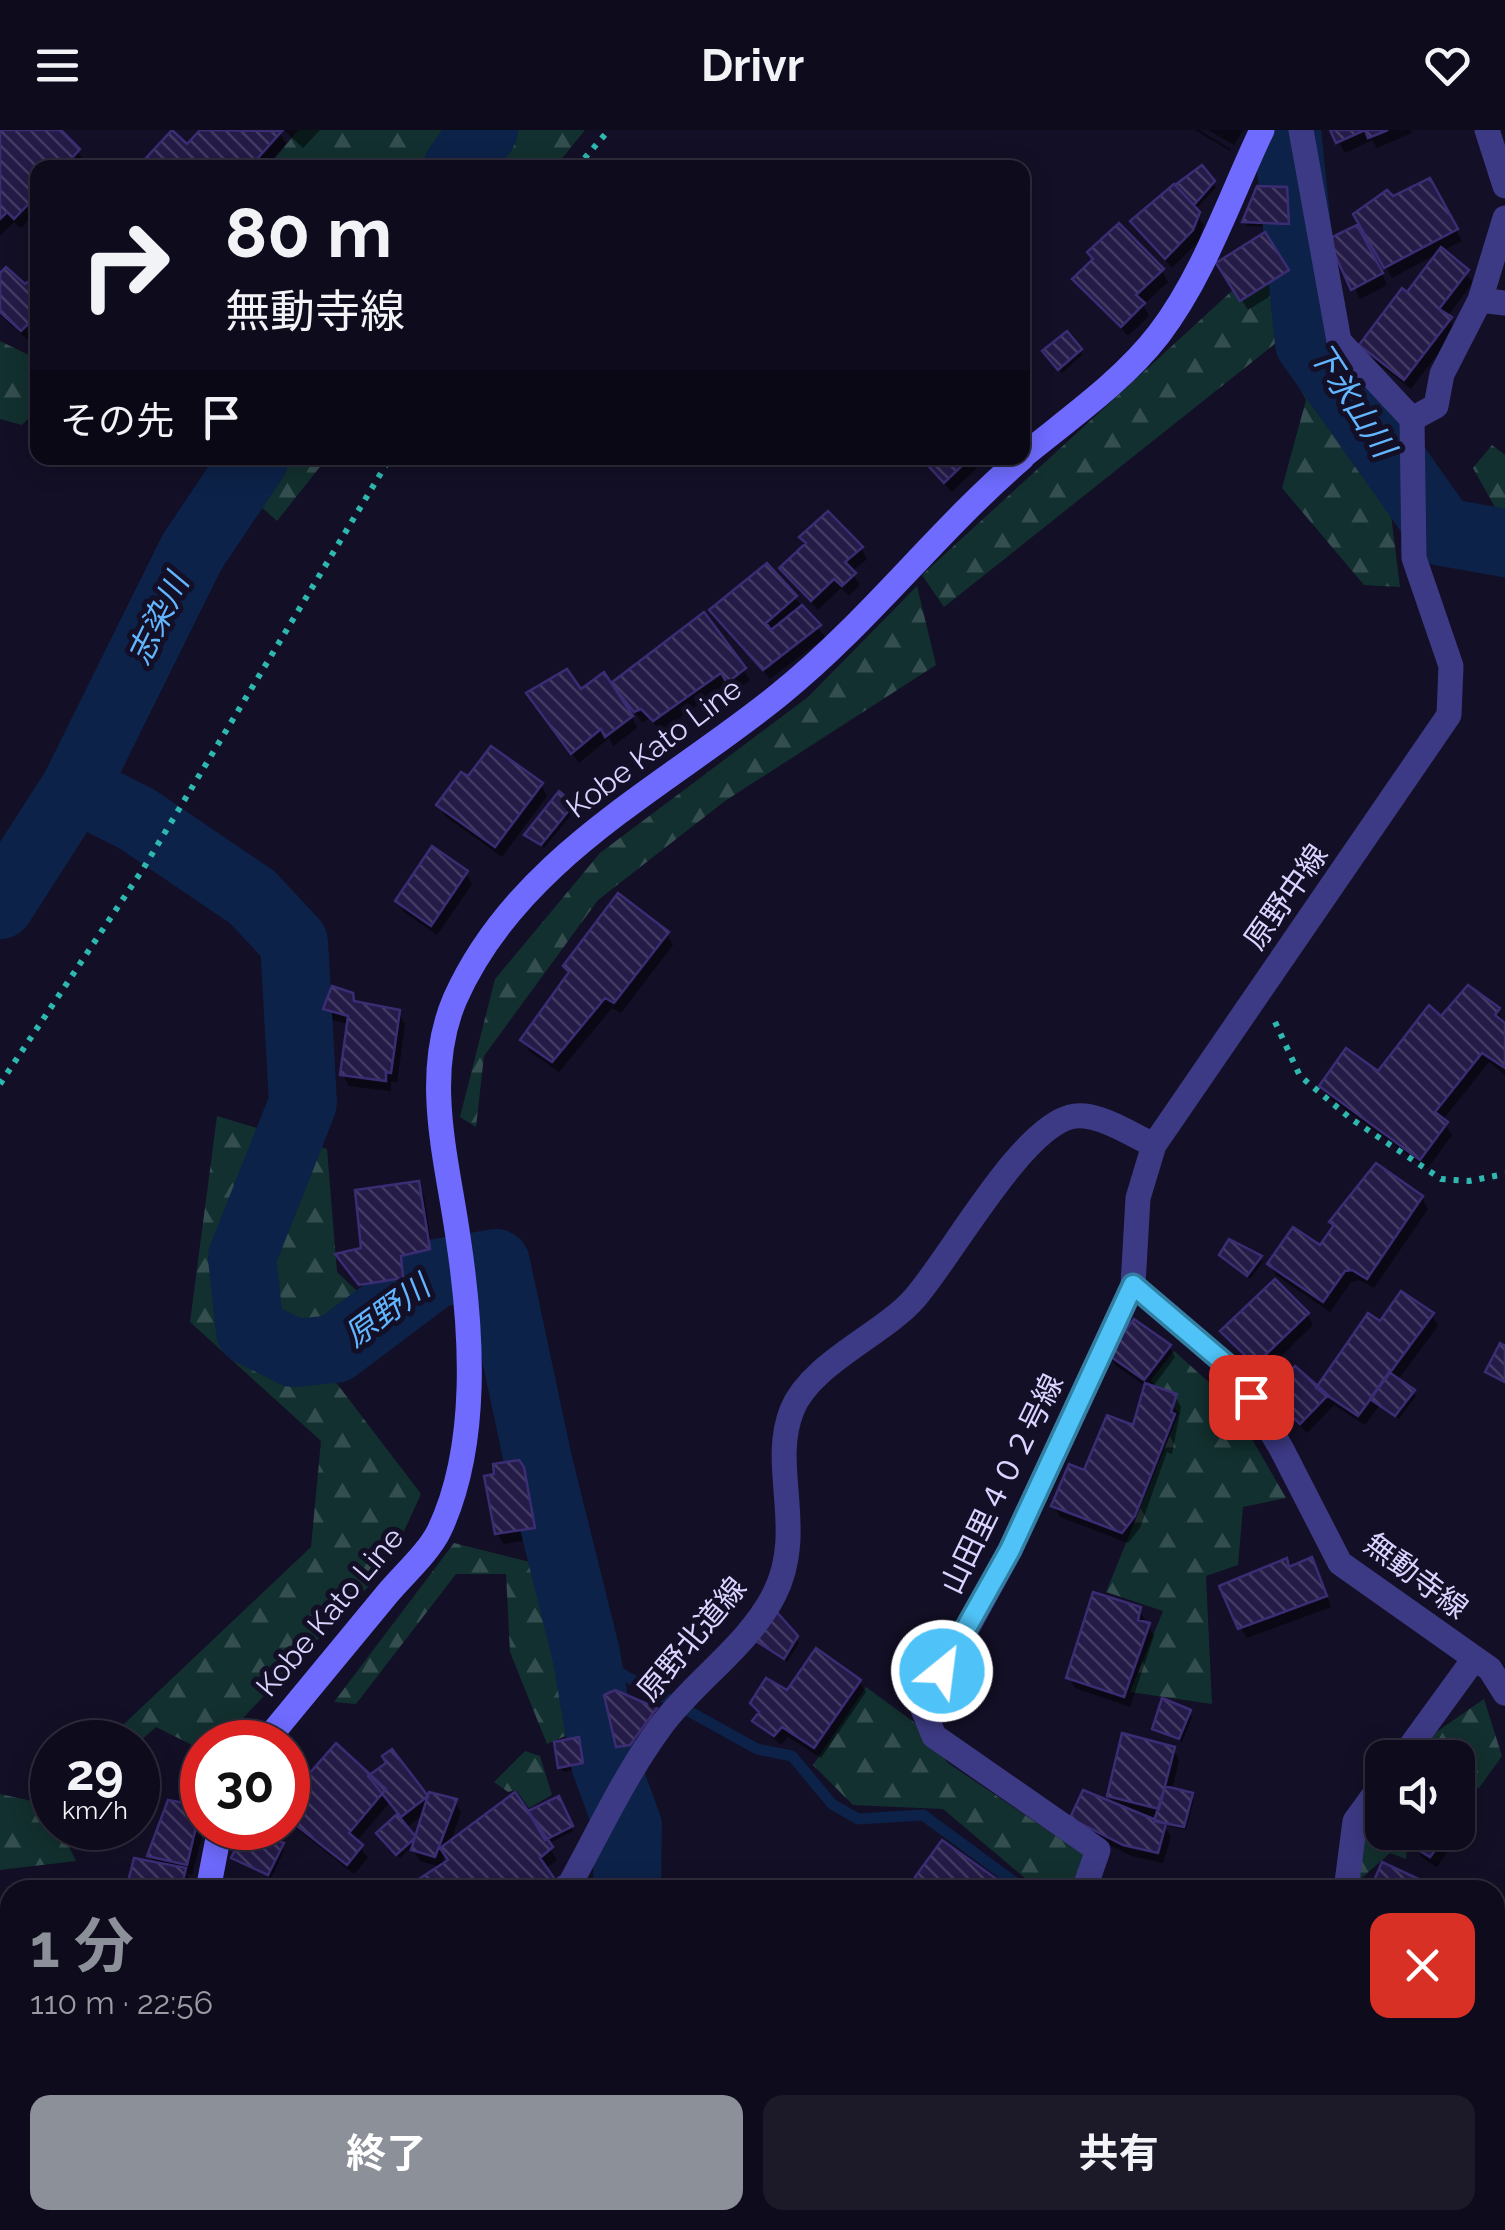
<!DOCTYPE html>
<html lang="ja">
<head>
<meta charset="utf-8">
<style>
	body { margin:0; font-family:Raleway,"Noto Sans JP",sans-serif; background:#1c1929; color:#f1f3f6; height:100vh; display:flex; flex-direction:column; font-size:38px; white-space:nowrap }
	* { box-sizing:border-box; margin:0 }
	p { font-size:32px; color:#9b9ba3 }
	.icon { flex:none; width:55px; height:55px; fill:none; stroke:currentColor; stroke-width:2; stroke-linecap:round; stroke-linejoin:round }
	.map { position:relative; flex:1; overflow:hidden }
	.side { position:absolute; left:0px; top:1750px; width:1505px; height:350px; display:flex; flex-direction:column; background:#0e0b1c; border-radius:30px 30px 0 0; box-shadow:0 5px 25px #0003,0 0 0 2px #2e2b3b }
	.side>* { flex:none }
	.top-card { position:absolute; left:30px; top:30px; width:1000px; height:305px; border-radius:20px; box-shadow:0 5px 25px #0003,0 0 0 2px #2e2b3b; background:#0e0b1c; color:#f1f3f6; overflow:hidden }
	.controls { position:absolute; left:1365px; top:1610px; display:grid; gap:20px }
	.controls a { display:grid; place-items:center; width:110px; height:110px; border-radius:20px; background:#0e0b1c; box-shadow:0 5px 25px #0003,0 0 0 2px #2e2b3b; font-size:50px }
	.speed { position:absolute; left:30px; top:1590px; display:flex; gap:20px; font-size:50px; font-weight:700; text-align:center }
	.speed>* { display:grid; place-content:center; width:130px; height:130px; border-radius:50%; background:#0e0b1c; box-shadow:0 5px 25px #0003,0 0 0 2px #2e2b3b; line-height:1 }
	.speed small { font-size:25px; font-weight:400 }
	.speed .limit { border:15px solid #d22; background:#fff; color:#111 }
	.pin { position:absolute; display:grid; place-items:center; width:85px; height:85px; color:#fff; margin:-42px; border-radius:20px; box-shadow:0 5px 15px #0006 }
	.me { position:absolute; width:110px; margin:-55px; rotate:29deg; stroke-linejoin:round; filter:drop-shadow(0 0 8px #0008) }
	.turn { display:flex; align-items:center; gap:35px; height:210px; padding:0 30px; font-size:45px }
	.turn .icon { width:130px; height:130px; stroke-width:2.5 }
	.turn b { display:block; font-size:70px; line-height:85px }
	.then { display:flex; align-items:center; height:95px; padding:0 30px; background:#0003; gap:20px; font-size:38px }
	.round { display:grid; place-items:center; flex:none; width:105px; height:105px; border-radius:20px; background:#1c1929 }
	.overview { display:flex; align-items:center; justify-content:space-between; height:170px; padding:0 30px }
	h1 { font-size:60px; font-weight:700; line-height:75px; color:#8c9099 }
	.button { display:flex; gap:20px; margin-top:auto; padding:20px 30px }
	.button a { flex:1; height:115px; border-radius:20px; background:#8c9099; color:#fff; font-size:40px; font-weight:700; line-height:115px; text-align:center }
	.button a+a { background:#1c1929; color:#f1f3f6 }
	header { display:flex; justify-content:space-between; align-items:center; height:130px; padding:0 30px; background:#0e0b1c; font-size:45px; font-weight:700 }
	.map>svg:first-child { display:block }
	.forest { fill:url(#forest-firs) }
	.shadow { fill:#0007; fill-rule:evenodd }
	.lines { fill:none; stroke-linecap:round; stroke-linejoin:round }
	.stream { stroke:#0c2248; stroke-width:11 }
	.river { stroke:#0c2248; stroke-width:68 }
	.building { fill:url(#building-back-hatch); stroke:#3b2d73; stroke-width:2.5 }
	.path { stroke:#2fb8b0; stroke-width:6; stroke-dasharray:5 8; stroke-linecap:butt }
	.street { stroke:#3d3a85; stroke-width:25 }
	.secondary { stroke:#6f6bff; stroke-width:25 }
	.route-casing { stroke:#337fa1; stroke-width:25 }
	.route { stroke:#4fc3f7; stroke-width:18 }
	.labels { text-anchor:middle; stroke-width:10; stroke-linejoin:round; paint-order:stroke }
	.street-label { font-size:30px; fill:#d9d4ff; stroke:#130f26 }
	.water-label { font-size:32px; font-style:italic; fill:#62b6ff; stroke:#130f26 }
</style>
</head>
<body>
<header><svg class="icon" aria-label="menu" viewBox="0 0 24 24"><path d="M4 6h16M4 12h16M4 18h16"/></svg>Drivr<svg class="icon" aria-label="heart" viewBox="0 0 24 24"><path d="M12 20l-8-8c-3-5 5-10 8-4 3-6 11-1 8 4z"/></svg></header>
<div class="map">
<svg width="1505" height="2100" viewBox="0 0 1505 2100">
	<defs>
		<pattern id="forest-firs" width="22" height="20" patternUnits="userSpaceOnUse" patternTransform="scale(2.5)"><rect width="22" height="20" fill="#12302f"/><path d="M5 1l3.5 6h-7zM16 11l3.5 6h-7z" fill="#344d4e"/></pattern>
		<pattern id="building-back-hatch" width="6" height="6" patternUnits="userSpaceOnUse" patternTransform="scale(2.5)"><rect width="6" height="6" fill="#241b47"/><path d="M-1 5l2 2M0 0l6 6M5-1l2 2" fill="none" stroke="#433b63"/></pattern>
	</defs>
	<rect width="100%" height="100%" fill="#130f26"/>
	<!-- forest -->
	<path class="forest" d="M298,0h287l-30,37h-287z
		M1282,115l68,136 36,94 14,112 -36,-2 -82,-97 24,-88 -30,-57 -332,264 -22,-32z
		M0,211l37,18v50l-15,16 -22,-6z
		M1492,315l13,10v70l-32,-57z
		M206,328h121l-50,63z
		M917,456l19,79 -211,136 -127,99 -114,156 -8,71 -16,-10 35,-138 105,-126 208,-156z
		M217,986l110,33 10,123 37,35 -49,61 96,126 -33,72 -168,176h-18v8l-46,-23 -18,16 -33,-1 206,-195 10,-106 -131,-119z
		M1174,1221l56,50 56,97 -43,9 -5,58 -32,11 6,128 -82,-12 33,-81 -57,-19 73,-179 -28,-33z
		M454,1413l84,21 26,81 15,85 -32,14 -37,-92 -4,-78h-50l-100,130 -22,-2z
		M866,1557l49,36 33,40 136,92 -11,35h-34l-96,-81 -90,-4 -40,-40z
		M1484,1569l18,57 -23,32 -21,-1v-29h-48l9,-14z
		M525,1621l15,5 12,39 -23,13 -13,-18 -8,2 -14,-10z
		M52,1662v36h8l16,33 -76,9v-76l41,9z
		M1382,1670v32l26,1 -2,26 -16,-6 -35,31 6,-52z
		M1495,1996l10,7v97h-424l2,-10h412z"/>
	<!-- shadow -->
	<path class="shadow" d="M12,0h46l27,31 -6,7h-41v43l-17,17 -7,-6 -14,14v-102z
		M203,0h75l8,14 -22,24h-110l-5,-10 38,-11z
		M284,0h36l-17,18z
		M1199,0l32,19 -1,2 -35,-21z
		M1208,0h35l-9,15z
		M1333,0h78l1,3 -35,15 -5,-8 -27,13z
		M1202,39l14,18 -18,20 -18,-20 -4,3 28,35 -6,17 -26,26 -39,-46z
		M1429,51l33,60 -20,10 31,31 -26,35 9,13 -45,59 -43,-33 -6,-11 78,-93 -48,26 -21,-37 -3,2 19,42 -27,14 -29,-59 31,-15 4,-20 21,-12 5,6z
		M1286,59l4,39 -43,-2 -3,-4z
		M1264,105l29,47 -45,28 -29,-46z
		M1162,141l6,11 -25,23 6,11 -21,20 -52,-57z
		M0,147l25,10 13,-8v57l-10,4 -28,-25z
		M1080,221l2,4 -20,18 -14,-17z
		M920,328h67l-35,34z
		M802,408l59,10 6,11 -16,13 9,13 -11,11 -8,-8 -23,22 -36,-42 25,-23z
		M795,468l30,39 -55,42 -58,-69z
		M704,486l46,64 -15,12 -6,-10 -68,49 -12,-12 -7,3 -17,-22 12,28 -24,18 -4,-8 -30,25 -44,-58 75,-18z
		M541,655l6,11 -45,61 -57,-41 -6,-10z
		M572,676l3,4 -31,38 -14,-9 -3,-4z
		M466,743l6,11 -35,51 -33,-23 -6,-11z
		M667,804l6,11 -52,68 -9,-5 -53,64 -30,-21 -6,-11z
		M352,865l5,9 41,9 7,11 -8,59 -6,-2v10l-42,-5 -6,-11 6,-51 -17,-4 -6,-11z
		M1499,883l6,13v49l-16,-13 -47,59 10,14 -25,34 -99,-72 -6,-11 56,-11 64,-56 48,8z
		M418,1054l6,11 10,65 -29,7 3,21 -41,7 -22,-30 19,-15z
		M1422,1068l6,11 -54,79 -14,-8 -9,2 -21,30 -54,-37 -6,-11 51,-16z
		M1239,1119h10l14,13 -13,17 -25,-19z
		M1307,1184l6,11 -50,49 -39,-43z
		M1432,1185l6,11 -41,55 19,15 -17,23 -20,-13 -14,19 -31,-20 -27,28 -35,-37 46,-7 63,-65z
		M1169,1217l6,10 -23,31 23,8 6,11 -9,47 -5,-2 -27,76 -12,15 -68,-26 -6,-11 80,-77 13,-42 -31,-21 -6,-11z
		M522,1339l7,12 10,57 -35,6 -7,-11z
		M1317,1441l14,36 -84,31 -6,-10z
		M1139,1479l15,27 -24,71 -55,-19 -6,-11z
		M796,1508l3,5 -12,19 -29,-21z
		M859,1551l7,11 -45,66 -33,-21 -7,8 -25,-24 4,-6 -8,-12z
		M655,1580l6,10 -26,35 -10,2 -6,-11z
		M1189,1582l3,5 -10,25 -28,-13z
		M578,1610l6,28 -21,4 -3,-5z
		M336,1617l34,30 55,20 4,6 26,-2 6,11 -11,32 84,-19 24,-26 15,32 -26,13 10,16 -12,9 13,21h-153l32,-24 -17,-5 -9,-14 -11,11 -18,-20 -3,-5 21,-17 -11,-13 -33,39 12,16 -14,16 -66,-52v-20zM425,1683l-9,28 -10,-13zM446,1723l4,7 -10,9z
		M1173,1619l6,11 -7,30 22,9 -8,31 -22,-5 7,12 -8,26 -32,-7 -52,-27 -6,-11 42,-12 -6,-10z
		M1458,1660l18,19 -39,58 -16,-10 -3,-15 -12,-10h52z
		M200,1679l4,19 -12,47 -6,-2 5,8 -3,9h-59l25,-26 -4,-8z
		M282,1715l2,5 -13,28 -37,-20z
		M345,1749l15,11h-23z
		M1505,1788v113l-7,10 7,6v21l-10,12v-148z
		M547,2090h38l-7,10h-18z"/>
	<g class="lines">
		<!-- stream -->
		<path class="stream" d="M586,1524l171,95 35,7 40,48 26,15 65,-4 102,75
			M1323,2090l1,10"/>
		<!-- river -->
		<path class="river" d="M1287,0l22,213 134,189 62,11
			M457,38l27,-38
			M75,658l62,31 115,78 42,45 9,161 -61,154 8,74 44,22 41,-4 101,-76 60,-10 43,202 47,189 19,109 23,63 -1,64
			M0,775l75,-117 117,-236 63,-94
			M608,2100l6,-10"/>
	</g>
	<!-- building -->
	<path class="building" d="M0,0h61l19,19 -17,19h-25v26l-24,25 -7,-7 -7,7z
		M172,0l15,14 13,-14 82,1 -33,37h-92l-11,-10z
		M1330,0h58l-20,8 -3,-8 -29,13z
		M1202,35l13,16 -21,24 -19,-20z
		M1430,48l28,51 -74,39 -31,-54 34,-24 6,6z
		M1174,54l26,28 -7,18 -28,29 -35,-38z
		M1257,56l30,1 2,37 -47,-2z
		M1119,93l45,46 -28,26 9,8 -24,24 -49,-48 21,-20 -6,-7z
		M1357,95l26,48 -32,17 -23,-51z
		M1265,102l24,38 -49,31 -24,-38z
		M1441,117l28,23 -30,39 13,8 -48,63 -45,-35 43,-57 5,4z
		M6,137l19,17 13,-9v59l-10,-10 -7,7 -21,-19v-39z
		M1067,201l15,18 -24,21 -16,-19z
		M921,328h49l-26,25z
		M828,381l35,36 -18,15 11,11 -14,13 -8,-7 -23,22 -32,-33 27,-25 -7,-6z
		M767,433l30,33 -31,27 5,7 31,-25 19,20 -58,45 -54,-60z
		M704,482l42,56 -19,15 -6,-10 -68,48 -12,-12 -7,3 -23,-29z
		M567,539l14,20 23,-17 29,44 -28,21 -4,-8 -30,25 -45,-61z
		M491,616l52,37 -48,64 -59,-42 25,-33 7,4z
		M559,661l15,13 -33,41 -17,-10z
		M432,716l36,25 -37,55 -36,-25z
		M618,763l51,39 -55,71 -9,-5 -53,64 -32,-22 49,-68 -6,-6z
		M1468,855l32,23 -5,7 10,8v45l-23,-15 -47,59 13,10 -28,38 -101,-74 27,-38 32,23 51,-66 12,11z
		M332,856l21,7 1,8 46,9 -9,63 -5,-1v9l-46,-6 8,-59 -25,-7z
		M1376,1033l47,33 -56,83 -15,-9 -7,1 -22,31 -56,-38 26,-37 27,18 14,-20 -5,-3z
		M419,1051l11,68 -29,7 2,22 -44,7 -24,-31 26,-6 -6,-58z
		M1229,1109l33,17 -15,20 -28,-21z
		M1275,1149l34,34 -54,52 -35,-34z
		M1401,1161l33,22 -76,103 -42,-28 52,-75 12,8z
		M1134,1189l37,26 -27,35 -37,-26z
		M1500,1213l5,3v36l-20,-10z
		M1295,1236l33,29 -28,29 -31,-28z
		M1389,1242l26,18 -20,26 -25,-17z
		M1145,1253l32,11 -6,18 4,2 -40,102 -13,17 -71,-27 18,-42 15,6 23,-55 26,10z
		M519,1330l5,7 11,61 -40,6 -11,-58 10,-2 -1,-10z
		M1312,1427l15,39 -89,33 -19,-43 68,-28 2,9z
		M1093,1462l48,15 -3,13 12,3 -26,74 -58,-19z
		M774,1479l24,27 -14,23 -28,-18z
		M816,1518l45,32 -47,68 -32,-21 -8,9 -22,-15 7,-9 -9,-9 16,-25 21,12z
		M615,1560l42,18 -27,37 -14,2 -12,-52z
		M1162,1568l29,12 -12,29 -27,-10z
		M1122,1603l53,14 -16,62 -52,-13z
		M579,1607l4,26 -25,5 -4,-26z
		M336,1613l50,46 -37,44 14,12 -16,20 -59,-46v-21z
		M392,1619l36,47 -27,21 -33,-41 18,-13 -4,-7z
		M1165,1656l28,7 -9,34 -30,-6z
		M1083,1660l83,34 -8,29 -35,-8 -53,-27z
		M429,1662l28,7 -22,58 -24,-7z
		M515,1662l38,55 -13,11 14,20 -16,12h-136l46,-30 -8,-12z
		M559,1666l14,30 -28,14 -17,-29z
		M168,1670l33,6 -14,59 -40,-9z
		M397,1684l19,23 -20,18 -20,-22z
		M246,1698l38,15 -16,32 -37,-17z
		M1411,1702h38l-19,25 -18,-11 5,-9z
		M942,1710l60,43 7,7h-77l-17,-13z
		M134,1728l52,10 -5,22h-55z
		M1382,1732l60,28h-72z
		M1505,1784v98l-10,14v-99z"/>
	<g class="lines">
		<!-- path -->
		<path class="path" d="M576,38l33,-38
			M1275,892l25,54 50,42 91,61 28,2 36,-7
			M0,954l143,-215 247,-411"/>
		<!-- street -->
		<path class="street" d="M1301,0l38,211 73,78
			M1487,0l18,56
			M1480,170l25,3
			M1133,1155l102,87 46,76 59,115 150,106 15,24
			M1402,1628l72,-99
			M561,1760l9,-6c29,-53 55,-109 91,-158 34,-46 86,-79 113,-131 33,-65 -5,-128 18,-185 18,-46 90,-75 122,-111 37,-42 105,-168 156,-182 26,-7 61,18 84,28l295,-430 2,-49 -37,-108 -2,-139 24,-13 6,-32 38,-74 25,-82
			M1084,1760l14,-40 -164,-114 -11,-27 87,-159 123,-265 5,-87 16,-53
			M1346,1760l9,-69 27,-37
			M0,1902l10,16
			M262,2090l16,10
			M1004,2090l3,10
			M225,2100l5,-10"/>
		<!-- secondary -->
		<path class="secondary" d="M1022,327c46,-38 100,-75 137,-123 45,-59 71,-137 103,-204
			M265,1612c41,-49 82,-99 123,-149 16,-19 40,-40 51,-62 41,-86 33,-202 19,-294 -11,-78 -36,-161 -3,-238 63,-142 211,-212 325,-305 88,-71 157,-163 242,-236
			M208,1760l12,-62
			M64,2100l7,-10"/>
	</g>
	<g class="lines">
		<!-- route casing -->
		<g class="route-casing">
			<path id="route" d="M942,1541l68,-121 123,-265 102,87 16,25"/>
		</g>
		<!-- route -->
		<use href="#route" class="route"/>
	</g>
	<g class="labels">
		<!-- street labels -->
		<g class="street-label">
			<text transform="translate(654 618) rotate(-37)" y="10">Kobe Kato Line</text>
			<text transform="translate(1286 767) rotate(-55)" y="10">原野中線</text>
			<text transform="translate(1002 1354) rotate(-64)" y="10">山田里４０２号線</text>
			<text transform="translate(1416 1446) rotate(37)" y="10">無動寺線</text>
			<text transform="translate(330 1482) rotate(-50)" y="10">Kobe Kato Line</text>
			<text transform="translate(692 1509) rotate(-50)" y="10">原野北道線</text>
		</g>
		<!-- water labels -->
		<g class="water-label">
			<text transform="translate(1352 270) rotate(57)" y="11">下氷山川</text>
			<text transform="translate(158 489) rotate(-64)" y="11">志染川</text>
			<text transform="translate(387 1181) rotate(-36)" y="11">原野川</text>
		</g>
	</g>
</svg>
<div class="controls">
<a><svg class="icon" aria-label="sound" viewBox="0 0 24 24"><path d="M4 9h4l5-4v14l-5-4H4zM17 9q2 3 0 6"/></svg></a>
</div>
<div class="speed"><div>29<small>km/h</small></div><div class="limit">30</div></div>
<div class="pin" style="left:1251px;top:1267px;background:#d93025"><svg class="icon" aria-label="arrive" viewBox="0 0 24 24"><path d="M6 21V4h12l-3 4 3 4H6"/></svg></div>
<svg class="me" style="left:942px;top:1541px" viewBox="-20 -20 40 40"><circle r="17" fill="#4fc3f7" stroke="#fff" stroke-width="3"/><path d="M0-11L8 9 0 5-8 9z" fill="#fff"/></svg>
<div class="top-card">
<div class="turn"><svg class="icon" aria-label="right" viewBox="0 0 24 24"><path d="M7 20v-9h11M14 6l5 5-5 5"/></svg><div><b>80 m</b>無動寺線</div></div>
<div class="then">その先<svg class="icon" aria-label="arrive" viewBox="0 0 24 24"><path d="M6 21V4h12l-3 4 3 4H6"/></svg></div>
</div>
<section class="side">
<div class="overview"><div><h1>1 分</h1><p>110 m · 22:56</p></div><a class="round" style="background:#d93025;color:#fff"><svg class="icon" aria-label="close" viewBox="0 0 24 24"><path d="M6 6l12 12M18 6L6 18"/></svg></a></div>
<div class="button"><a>終了</a><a>共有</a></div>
</section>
</div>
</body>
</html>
